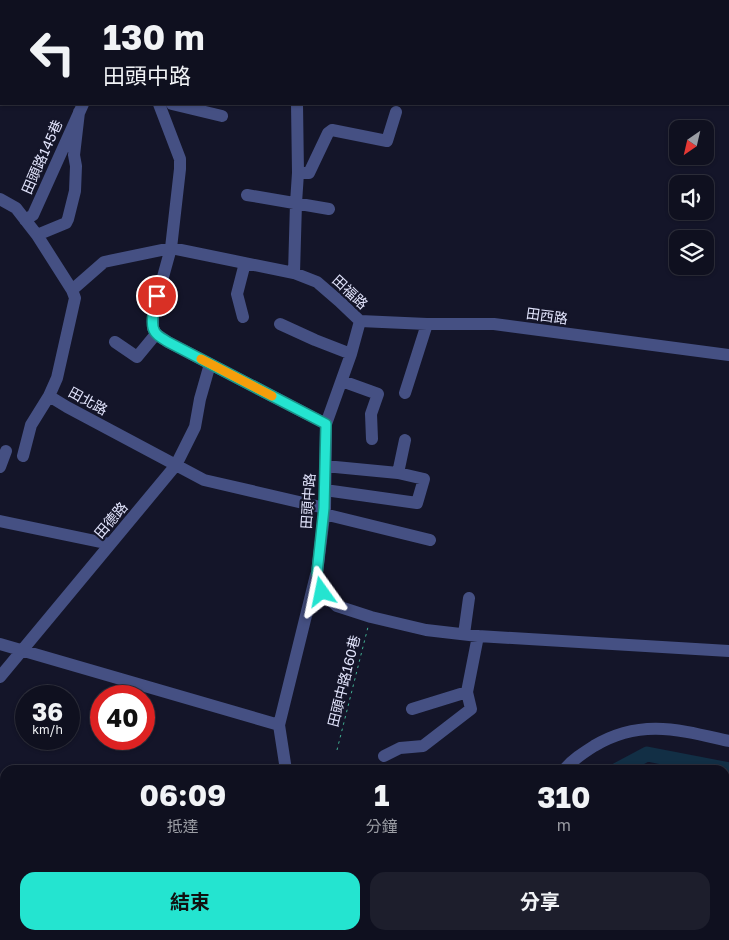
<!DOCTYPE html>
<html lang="zh-TW">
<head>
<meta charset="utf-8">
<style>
	body { margin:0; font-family:"Golos Text","Noto Sans TC",sans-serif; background:#1d1e2c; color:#f1f3f6; height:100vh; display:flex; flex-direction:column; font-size:19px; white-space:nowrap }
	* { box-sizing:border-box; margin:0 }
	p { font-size:16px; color:#9b9da4 }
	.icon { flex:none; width:28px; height:28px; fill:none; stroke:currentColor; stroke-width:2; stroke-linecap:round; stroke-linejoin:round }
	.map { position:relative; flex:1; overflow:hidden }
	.drawer { position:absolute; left:0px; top:765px; width:730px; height:175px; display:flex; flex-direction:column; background:#0f101f; border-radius:15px 15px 0 0; box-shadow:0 1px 4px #0004,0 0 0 1px #2f303d }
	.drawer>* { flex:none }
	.top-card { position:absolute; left:0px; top:0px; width:730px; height:105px; box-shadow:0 1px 4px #0004,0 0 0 1px #2f303d; background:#0f101f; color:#f1f3f6; overflow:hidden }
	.needle { width:32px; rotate:214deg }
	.fabs { position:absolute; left:669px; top:120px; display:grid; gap:10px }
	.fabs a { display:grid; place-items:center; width:45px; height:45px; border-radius:10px; background:#0f101f; box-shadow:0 1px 4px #0004,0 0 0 1px #2f303d; font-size:25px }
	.speed { position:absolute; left:15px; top:685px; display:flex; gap:10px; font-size:25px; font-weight:700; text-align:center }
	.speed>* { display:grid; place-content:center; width:65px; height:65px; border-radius:50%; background:#0f101f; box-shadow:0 1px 4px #0004,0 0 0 1px #2f303d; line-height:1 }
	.speed small { font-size:12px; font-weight:400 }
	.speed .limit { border:8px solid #d22; background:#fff; color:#111 }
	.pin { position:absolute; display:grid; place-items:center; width:42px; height:42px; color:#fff; margin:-21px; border:2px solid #fff; border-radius:50%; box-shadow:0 1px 5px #0007 }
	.me { position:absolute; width:55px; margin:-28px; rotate:348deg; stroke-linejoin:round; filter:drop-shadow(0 0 4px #0008) }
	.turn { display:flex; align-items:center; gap:18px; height:105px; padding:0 20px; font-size:22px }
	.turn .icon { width:65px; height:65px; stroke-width:2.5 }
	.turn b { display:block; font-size:35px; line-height:42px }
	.eta { display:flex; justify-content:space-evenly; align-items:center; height:85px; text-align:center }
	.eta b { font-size:30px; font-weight:700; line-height:35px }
	.action { display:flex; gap:10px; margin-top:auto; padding:10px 20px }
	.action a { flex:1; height:58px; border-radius:15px; background:#24e4d0; color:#111; font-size:20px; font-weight:700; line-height:58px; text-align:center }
	.action a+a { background:#1d1e2c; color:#f1f3f6 }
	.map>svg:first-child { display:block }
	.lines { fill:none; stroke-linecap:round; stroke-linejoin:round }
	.stream { stroke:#122f45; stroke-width:2.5 }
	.river { stroke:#122f45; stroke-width:15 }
	.path { stroke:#40af92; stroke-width:1; stroke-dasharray:2.5 4; stroke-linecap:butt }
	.minor { stroke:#455083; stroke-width:12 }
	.major { stroke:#a875ee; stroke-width:15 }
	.route-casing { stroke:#179487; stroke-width:12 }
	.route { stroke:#24e4d0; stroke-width:9 }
	.slow { stroke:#f59e0b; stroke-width:9 }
	.labels { text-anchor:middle; stroke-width:4.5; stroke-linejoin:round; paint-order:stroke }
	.street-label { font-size:14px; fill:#e1e3fb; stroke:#141529 }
</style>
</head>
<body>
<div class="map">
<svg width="729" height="940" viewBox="0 0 729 940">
	<rect width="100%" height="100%" fill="#141529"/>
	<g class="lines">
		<!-- stream -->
		<path class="stream" d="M300,940l1,-5"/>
		<!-- river -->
		<path class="river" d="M617,770l30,-16 82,16
			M241,935l16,5
			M11,940l6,-5
			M533,940l4,-5"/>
		<!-- path -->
		<path class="path" d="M337,750l31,-123"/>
		<!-- minor -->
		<path class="minor" d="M202,0l2,1
			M674,0l6,1
			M66,1l1,-1
			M184,1v-1
			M325,1v-1
			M0,40l1,-5
			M159,104l21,55v10l-9,79 -18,65v15l3,6 12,8 158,82 -1,84 -8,65 5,19 15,14 34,11 55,13 52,6 251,15
			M172,104l50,12
			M298,173h11l19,-40 4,-3 55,11 9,-29
			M247,195l82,14
			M0,199l16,9 21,27 35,55 3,8 -18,80 -8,18 18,11 137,73 121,28
			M25,220l8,-5 50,-111
			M37,235l29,-12 2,-4 7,-28 1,-25 -2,-11 5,-43
			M294,273l2,-70 2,-30 -1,-69
			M72,290l32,-28 67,-14 123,25 23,9 22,19 21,20 -9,33 -25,70
			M243,317l-6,-23 8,-31
			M360,321l67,3h67l235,31
			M280,324l35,16 36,14
			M115,342l22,15 19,-23
			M342,381l36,13 -7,20 1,25
			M405,393l22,-69
			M23,456l8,-31 18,-29
			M0,467l6,-16
			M398,473l7,-33
			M325,490l92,13 7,-24 -26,-6 -73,-7
			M324,514l106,26
			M0,521l110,23
			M464,634l5,-36
			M0,644l279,81 7,45
			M0,677l176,-212 19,-38 5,-28 10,-35
			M412,709l55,-17
			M279,725l37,-150
			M384,756l16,-8 23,-2 48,-37 -4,-17 11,-56
			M564,770c8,-10 19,-17 30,-24 47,-28 86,-16 135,-5
			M725,809l4,2
			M0,905l5,-3
			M113,935l21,5
			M344,935l26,5
			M68,940l15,-5
			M457,940l6,-1 12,-4
			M567,940l3,-5"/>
		<!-- major -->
		<path class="major" d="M725,924l4,-7
			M716,940l3,-5"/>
	</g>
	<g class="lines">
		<!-- route casing -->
		<g class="route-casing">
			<path id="route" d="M157,296c-2,10 -8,28 -2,36 3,5 9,7 13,10l158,82 -2,84 -7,65 5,19"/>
		</g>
		<!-- route -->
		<use href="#route" class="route"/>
		<!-- slow -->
		<path class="slow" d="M201,359l71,37"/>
	</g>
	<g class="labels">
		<!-- street labels -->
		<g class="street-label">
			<text transform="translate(42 157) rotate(-66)" y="5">田頭路145巷</text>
			<text transform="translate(350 292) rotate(43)" y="5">田福路</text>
			<text transform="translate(547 316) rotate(8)" y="5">田西路</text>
			<text transform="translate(88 401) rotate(29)" y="5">田北路</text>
			<text transform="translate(308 501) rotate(-86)" y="5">田頭中路</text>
			<text transform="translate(111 520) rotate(-49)" y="5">田德路</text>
			<text transform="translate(344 681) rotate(-76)" y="5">田頭中路160巷</text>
		</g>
	</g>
</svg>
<div class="fabs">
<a><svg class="needle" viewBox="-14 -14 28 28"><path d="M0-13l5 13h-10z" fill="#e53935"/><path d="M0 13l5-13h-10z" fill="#9b9da4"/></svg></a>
<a><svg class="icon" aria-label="sound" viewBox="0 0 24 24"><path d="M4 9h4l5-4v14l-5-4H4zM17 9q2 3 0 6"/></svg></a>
<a><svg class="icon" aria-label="layers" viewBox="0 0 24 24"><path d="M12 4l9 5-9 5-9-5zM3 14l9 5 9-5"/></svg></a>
</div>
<div class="speed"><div>36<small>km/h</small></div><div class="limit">40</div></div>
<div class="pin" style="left:157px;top:296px;background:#d93025"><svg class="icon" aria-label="arrive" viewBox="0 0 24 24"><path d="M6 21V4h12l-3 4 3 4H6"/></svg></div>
<svg class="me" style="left:322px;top:592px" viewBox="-20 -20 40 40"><path d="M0-17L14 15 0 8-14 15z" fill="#24e4d0" stroke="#fff" stroke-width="4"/></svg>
<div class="top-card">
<div class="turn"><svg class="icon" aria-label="left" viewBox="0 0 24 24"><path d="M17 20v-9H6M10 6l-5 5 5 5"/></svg><div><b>130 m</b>田頭中路</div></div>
</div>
<section class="drawer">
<div class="eta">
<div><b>06:09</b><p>抵達</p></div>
<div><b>1</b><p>分鐘</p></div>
<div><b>310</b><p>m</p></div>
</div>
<div class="action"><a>結束</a><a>分享</a></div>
</section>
</div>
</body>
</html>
